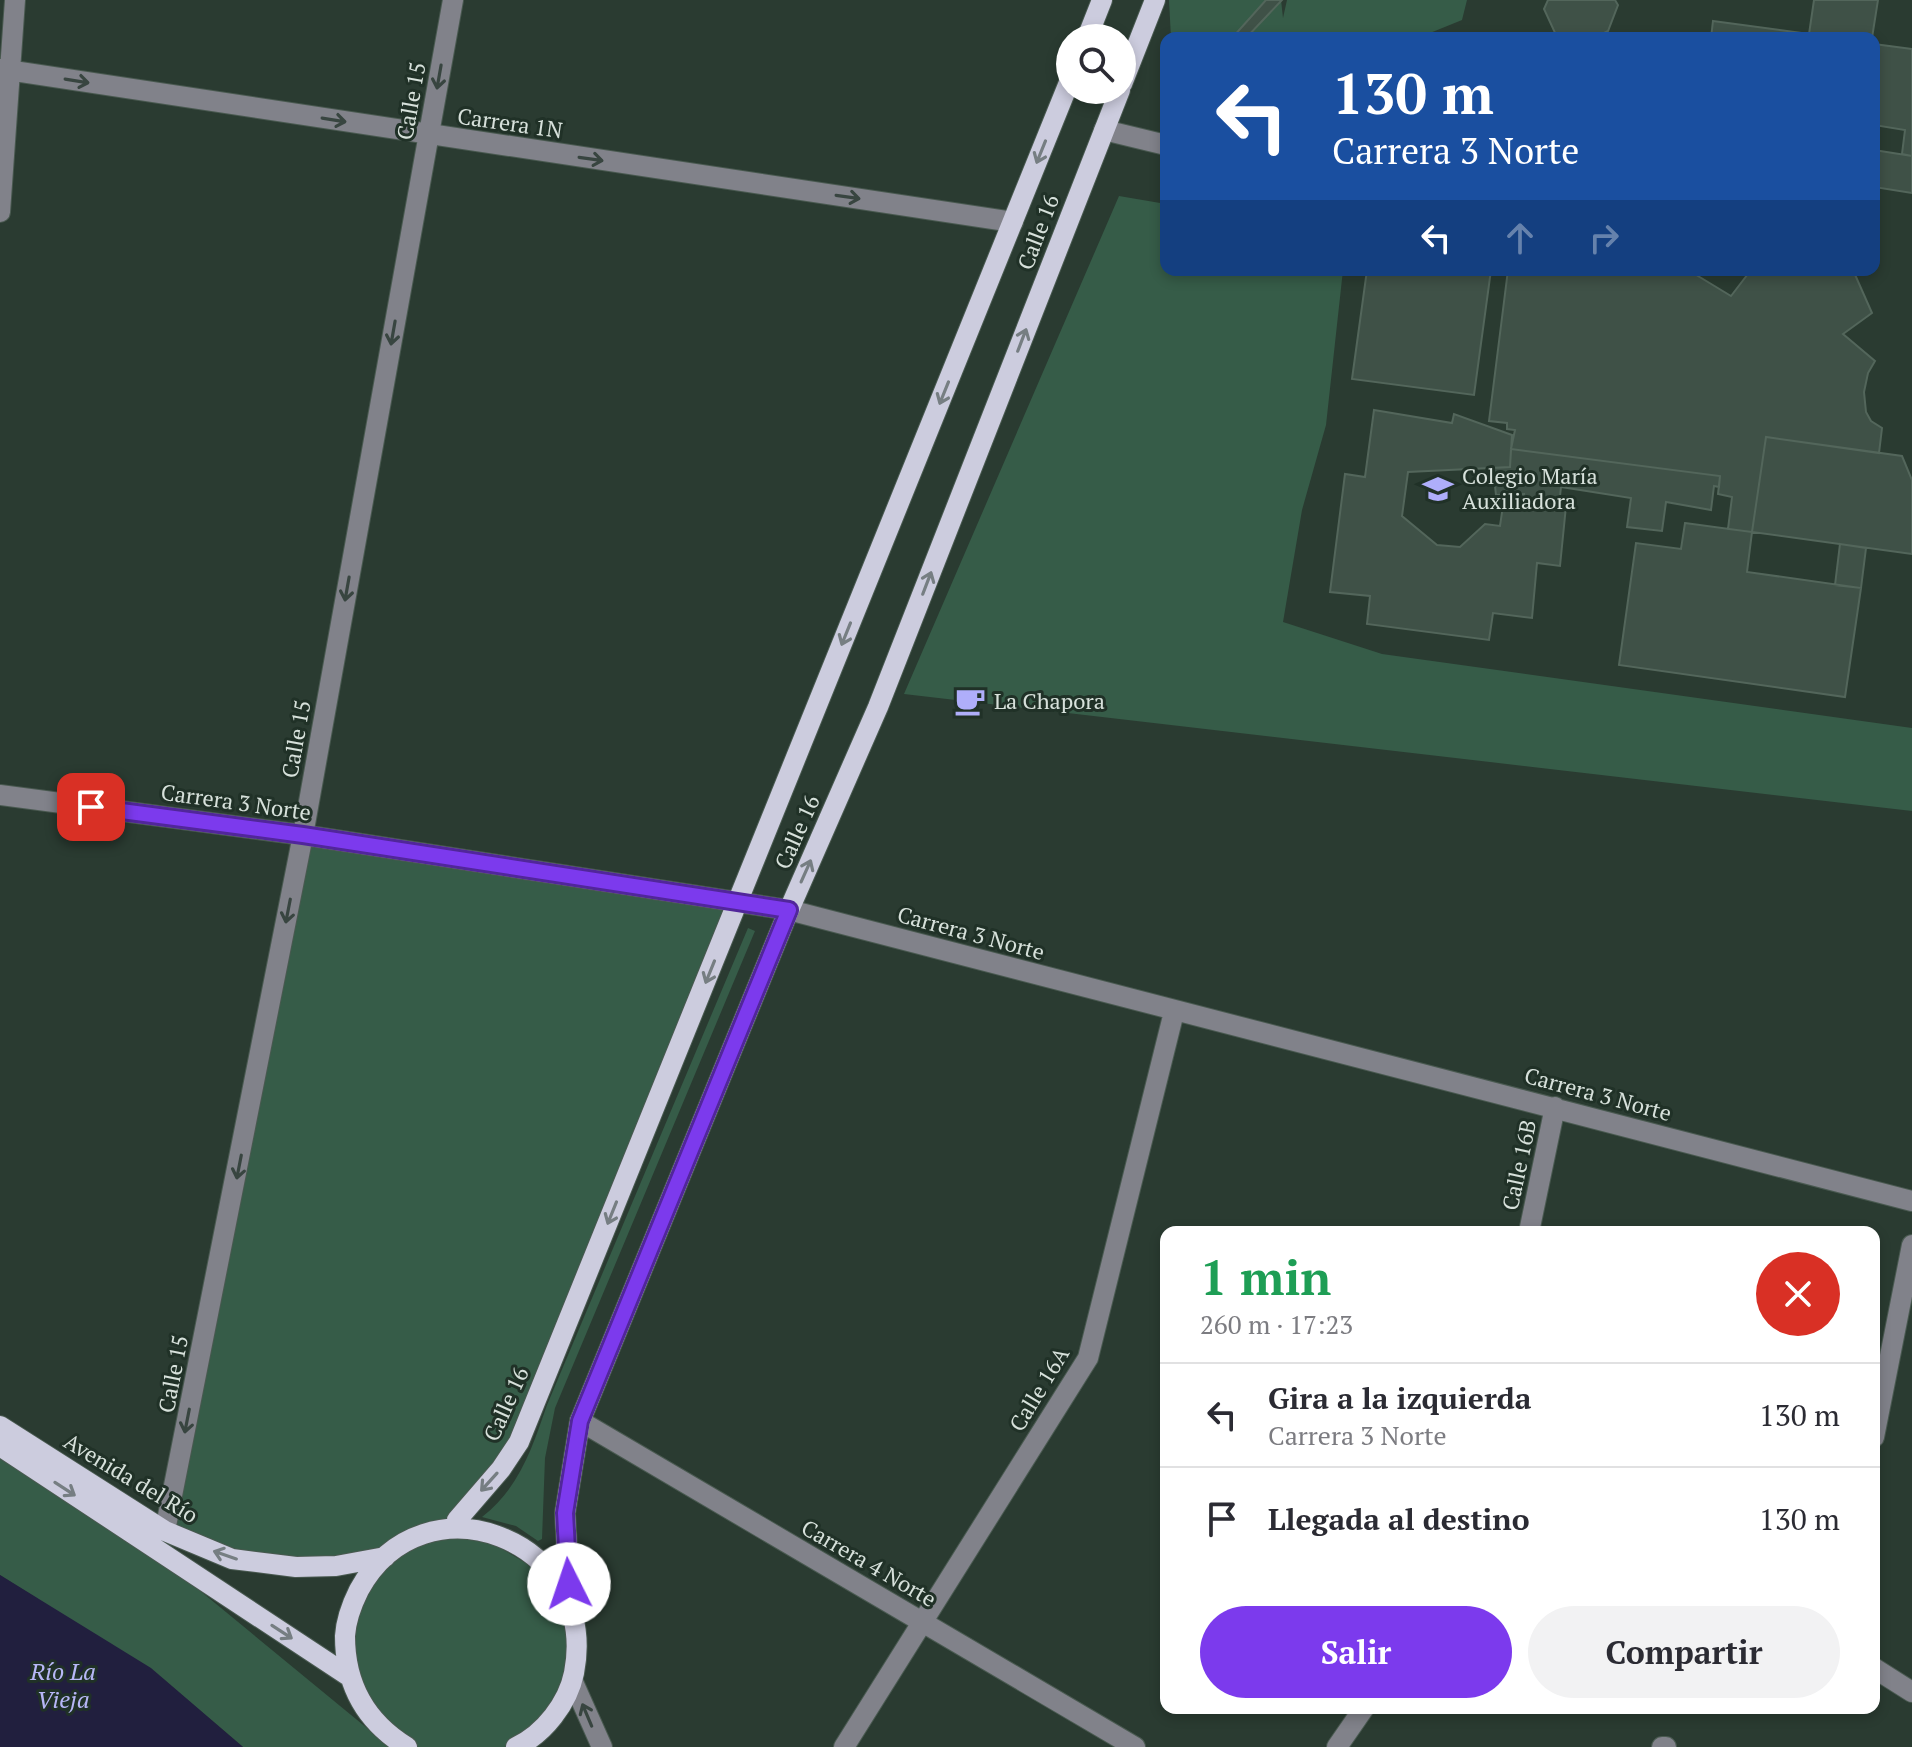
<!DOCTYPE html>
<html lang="es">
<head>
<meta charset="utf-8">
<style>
	body { margin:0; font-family:"PT Serif",serif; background:#f2f2f3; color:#2b2b33; height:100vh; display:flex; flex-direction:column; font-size:30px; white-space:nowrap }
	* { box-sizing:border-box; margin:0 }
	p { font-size:26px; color:#7c7c81 }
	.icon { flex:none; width:44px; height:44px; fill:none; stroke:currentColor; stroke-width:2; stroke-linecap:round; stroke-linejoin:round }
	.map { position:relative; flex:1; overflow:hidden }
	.side { position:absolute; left:1160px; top:1226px; width:720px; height:488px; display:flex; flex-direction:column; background:#fff; border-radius:16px; box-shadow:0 4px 12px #0003 }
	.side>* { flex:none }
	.guide { position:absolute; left:1160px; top:32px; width:720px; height:244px; border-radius:16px; box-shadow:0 4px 12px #0003; background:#1a4fa0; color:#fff; overflow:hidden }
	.buttons { position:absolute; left:1056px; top:24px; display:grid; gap:16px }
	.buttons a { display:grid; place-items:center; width:80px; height:80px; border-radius:50%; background:#fff; box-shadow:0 4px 12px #0003; font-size:40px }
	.pin { position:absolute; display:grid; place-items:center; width:68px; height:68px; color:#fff; margin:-34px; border-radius:16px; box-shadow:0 4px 12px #0006 }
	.me { position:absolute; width:88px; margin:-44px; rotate:356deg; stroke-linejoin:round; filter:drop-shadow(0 0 6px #0008) }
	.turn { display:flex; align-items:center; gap:28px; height:168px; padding:0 40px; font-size:36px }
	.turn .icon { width:104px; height:104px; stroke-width:2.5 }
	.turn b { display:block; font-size:56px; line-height:68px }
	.lanes { display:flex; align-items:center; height:76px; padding:0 40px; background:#0003; justify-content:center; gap:40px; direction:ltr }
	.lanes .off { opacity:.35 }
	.round { display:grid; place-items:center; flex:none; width:84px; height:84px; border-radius:42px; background:#f2f2f3 }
	.overview { display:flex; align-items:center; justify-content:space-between; height:136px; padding:0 40px }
	h1 { font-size:48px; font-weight:800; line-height:60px; color:#1e9e55 }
	.cta { display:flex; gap:16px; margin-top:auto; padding:16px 40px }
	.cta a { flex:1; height:92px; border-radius:48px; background:#7c3aed; color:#fff; font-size:32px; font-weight:800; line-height:92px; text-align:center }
	.cta a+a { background:#f2f2f3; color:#2b2b33 }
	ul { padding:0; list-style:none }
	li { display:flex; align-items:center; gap:24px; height:104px; padding:0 40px; border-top:2px solid #e1e1e2 }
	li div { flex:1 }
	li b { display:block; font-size:30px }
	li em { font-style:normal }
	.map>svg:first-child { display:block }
	.green { fill:#365c48 }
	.water { fill:#211f3e }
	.building { fill:#3f5147; stroke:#53665b; stroke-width:2 }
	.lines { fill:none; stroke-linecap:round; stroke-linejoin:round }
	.minor-casing { stroke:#495950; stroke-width:22 }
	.major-casing { stroke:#495950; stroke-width:22 }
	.minor { stroke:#81828a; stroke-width:20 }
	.major { stroke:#ccccde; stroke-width:20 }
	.oneway { stroke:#384540 }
	.oneway2 { stroke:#767e82 }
	.route-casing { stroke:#51269a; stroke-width:20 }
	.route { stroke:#7c3aed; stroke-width:14 }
	.labels { text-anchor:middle; stroke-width:6; stroke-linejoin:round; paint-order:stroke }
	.street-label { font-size:22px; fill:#d7e1db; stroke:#203127 }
	.poi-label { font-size:22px; fill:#d7e1db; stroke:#203127; text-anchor:start }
	.water-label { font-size:24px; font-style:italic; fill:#b7b7f6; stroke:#203127 }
</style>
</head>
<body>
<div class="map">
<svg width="1912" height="1747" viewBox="0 0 1912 1747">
	<rect width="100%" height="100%" fill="#2a3b31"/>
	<!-- green -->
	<path class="green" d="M1169,0h112l2,18 4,-18h180l-5,20 -32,13 3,5h-262z
		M1119,196l47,8v66h177l-17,155 -24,85 -19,112 99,32 530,74v83l-1008,-117z
		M303,835l436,65 -220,542 -54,69 3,18 92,54 13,99 -57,65h-109l-40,-34 -22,-82 39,-73 -88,9 -131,-36z
		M748,928l7,3 -200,477 -10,50 -3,81 -4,2 -22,-15 -34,-9c38,-30 50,-69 65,-112z
		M0,1454l142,89 248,204h-147l-81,-69 -162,-103z"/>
	<!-- water -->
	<path class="water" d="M0,1575l151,93 92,79h-243z"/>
	<!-- building -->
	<path class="building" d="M1266,0h16l-36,38h-14z
		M1548,0h67l3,5 -10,26 -14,7h-28l-10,-3 -12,-26z
		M1814,0h64l-6,38 -63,-4z
		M1713,21l96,13 26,4h-124z
		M1874,44l38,5v107l-10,-2 3,-24 -31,-5z
		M1874,150l38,6v37l-38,-6z
		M1367,270h124l-17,125 -122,-16z
		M1508,270h180l43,26 20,-26h102l19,43 -29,21 32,27 -7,12 -4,19 2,20 5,9 11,7 -3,25 -113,-16 -14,95 -24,-3 4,-32 -14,-3 2,-18 -209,-27 4,-19 -8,-1v-6l-18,-2z
		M1374,410l78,13 2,-9 58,21 -2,32 -102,5 -6,44 35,29 23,2 25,-23 15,2 4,-27 62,7 -6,60 -23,-3 -5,55 -39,-5 -4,27 -122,-16 3,-28 -40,-4 15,-118 20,3z
		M1766,437l136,19 10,24v74l-160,-22z
		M1511,449l209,27 -1,11 -5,-1 -3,24 -45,-8 -4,29 -35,-4 4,-29 -70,-11 -2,18 -36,-4 1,-7 -28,1 -3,-27 17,-1z
		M1685,523l67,9 -5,40 114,16 -16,109 -226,-32 17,-122 45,6z
		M1840,544l26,4 -5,40 -26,-3z"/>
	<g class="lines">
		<!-- minor casing -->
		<g class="minor-casing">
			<path id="minor" d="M0,69l1013,153
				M1104,130l62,15
				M0,212l15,-212
				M0,795l303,40 486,75 1123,291
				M1529,1232l26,-125
				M580,1421l555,326
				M1874,1437l38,-192
				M165,1531l138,-696 150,-835
				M1874,1668l38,24
				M573,1682l29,65
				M844,1747l244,-389 86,-346
				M1337,1747l27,-39
				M1662,1747h4"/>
		</g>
		<!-- major casing -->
		<g class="major-casing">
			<path id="major" d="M1087,38l15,-38
				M1122,84l33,-84
				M0,1426l165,105 67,28 64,8 40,-1 49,-9
				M0,1446l350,231
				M457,1520l44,-51 18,-27 551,-1362
				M570,1603l-5,-90 15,-92 209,-511 89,-203 242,-617
				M407,1747c-41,-25 -62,-62 -62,-111 1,-16 7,-32 14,-46 65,-119 241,-50 215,83 -6,30 -30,61 -58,74"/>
		</g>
		<!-- minor -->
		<use href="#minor" class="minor"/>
		<!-- major -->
		<use href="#major" class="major"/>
	</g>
	<!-- one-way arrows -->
	<defs><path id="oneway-shaft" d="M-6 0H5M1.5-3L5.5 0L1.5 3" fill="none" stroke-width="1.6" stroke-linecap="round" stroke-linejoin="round" transform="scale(2)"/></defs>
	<g class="oneway">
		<use href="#oneway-shaft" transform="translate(439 77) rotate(100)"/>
		<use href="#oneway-shaft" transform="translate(77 81) rotate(9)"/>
		<use href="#oneway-shaft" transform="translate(334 120) rotate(9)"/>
		<use href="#oneway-shaft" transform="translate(591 159) rotate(8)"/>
		<use href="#oneway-shaft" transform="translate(848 197) rotate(8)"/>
		<use href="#oneway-shaft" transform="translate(393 333) rotate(100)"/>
		<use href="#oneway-shaft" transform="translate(347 589) rotate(100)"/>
		<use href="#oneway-shaft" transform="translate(288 911) rotate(101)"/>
		<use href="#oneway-shaft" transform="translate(239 1167) rotate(101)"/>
		<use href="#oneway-shaft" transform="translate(187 1421) rotate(101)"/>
		<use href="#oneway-shaft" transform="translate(587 1715) rotate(-113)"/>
	</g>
	<g class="oneway2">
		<use href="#oneway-shaft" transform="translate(1041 152) rotate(112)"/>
		<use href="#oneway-shaft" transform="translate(1022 340) rotate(-69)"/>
		<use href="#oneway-shaft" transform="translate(944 393) rotate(112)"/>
		<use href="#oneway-shaft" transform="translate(927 583) rotate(-69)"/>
		<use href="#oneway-shaft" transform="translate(846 634) rotate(112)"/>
		<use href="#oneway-shaft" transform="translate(806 871) rotate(-66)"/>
		<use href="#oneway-shaft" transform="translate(710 972) rotate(112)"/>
		<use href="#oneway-shaft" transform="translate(612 1213) rotate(112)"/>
		<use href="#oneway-shaft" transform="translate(489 1482) rotate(132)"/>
		<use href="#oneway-shaft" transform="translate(65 1489) rotate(33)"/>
		<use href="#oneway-shaft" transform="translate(225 1555) rotate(-161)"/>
		<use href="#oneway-shaft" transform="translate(282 1632) rotate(33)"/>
	</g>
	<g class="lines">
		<!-- route casing -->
		<g class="route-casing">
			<path id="route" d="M91,807l212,28 486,75 -209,511 -15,92 4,71"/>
		</g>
		<!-- route -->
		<use href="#route" class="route"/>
	</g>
	<!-- icons -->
	<defs>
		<g id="school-bare" transform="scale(2.4)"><path d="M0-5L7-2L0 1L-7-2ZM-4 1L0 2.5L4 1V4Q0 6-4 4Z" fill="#afaefa" stroke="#203127" stroke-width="2.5" paint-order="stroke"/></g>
		<g id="cafe-bare" transform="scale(2.4)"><path d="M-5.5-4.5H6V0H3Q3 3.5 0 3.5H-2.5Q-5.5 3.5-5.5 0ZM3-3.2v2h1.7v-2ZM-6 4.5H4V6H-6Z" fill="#afaefa" stroke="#203127" stroke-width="2.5" paint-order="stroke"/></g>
	</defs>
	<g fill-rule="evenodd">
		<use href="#school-bare" x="1438" y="489"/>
		<use href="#cafe-bare" x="970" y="701"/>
	</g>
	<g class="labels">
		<!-- street labels -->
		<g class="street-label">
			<text transform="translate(411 101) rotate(-80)" y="8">Calle 15</text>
			<text transform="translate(510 123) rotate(8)" y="8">Carrera 1N</text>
			<text transform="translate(1038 232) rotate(-69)" y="8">Calle 16</text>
			<text transform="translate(296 739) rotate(-80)" y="8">Calle 15</text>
			<text transform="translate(236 802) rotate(8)" y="8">Carrera 3 Norte</text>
			<text transform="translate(797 832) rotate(-66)" y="8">Calle 16</text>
			<text transform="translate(971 933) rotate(15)" y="8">Carrera 3 Norte</text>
			<text transform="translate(1598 1094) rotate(15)" y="8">Carrera 3 Norte</text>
			<text transform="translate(1519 1165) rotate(-78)" y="8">Calle 16B</text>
			<text transform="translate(173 1374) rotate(-79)" y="8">Calle 15</text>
			<text transform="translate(1039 1389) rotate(-59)" y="8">Calle 16A</text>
			<text transform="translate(506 1404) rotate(-66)" y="8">Calle 16</text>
			<text transform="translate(131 1478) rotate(31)" y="8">Avenida del Río</text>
			<text transform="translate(869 1563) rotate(30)" y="8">Carrera 4 Norte</text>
		</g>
		<!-- poi labels -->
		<g class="poi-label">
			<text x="1462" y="484">Colegio María<tspan x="1462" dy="25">Auxiliadora</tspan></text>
			<text x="994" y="709">La Chapora</text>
		</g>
		<!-- water labels -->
		<g class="water-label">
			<text x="63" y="1680">Río La<tspan x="63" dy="28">Vieja</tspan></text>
		</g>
	</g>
</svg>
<div class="buttons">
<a><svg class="icon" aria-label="search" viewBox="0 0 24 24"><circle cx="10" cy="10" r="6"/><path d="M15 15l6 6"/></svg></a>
</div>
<div class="pin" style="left:91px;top:807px;background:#d93025"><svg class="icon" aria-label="arrive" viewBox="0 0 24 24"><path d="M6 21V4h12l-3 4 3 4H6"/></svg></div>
<svg class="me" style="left:569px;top:1584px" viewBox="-20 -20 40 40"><circle r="19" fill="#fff"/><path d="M0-13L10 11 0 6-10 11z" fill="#7c3aed"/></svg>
<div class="guide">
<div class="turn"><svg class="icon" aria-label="left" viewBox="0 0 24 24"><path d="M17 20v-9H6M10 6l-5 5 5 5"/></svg><div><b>130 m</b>Carrera 3 Norte</div></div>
<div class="lanes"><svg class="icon" aria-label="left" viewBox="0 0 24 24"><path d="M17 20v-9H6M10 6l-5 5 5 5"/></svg><svg class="icon off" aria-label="ahead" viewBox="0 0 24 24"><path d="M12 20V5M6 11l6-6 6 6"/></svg><svg class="icon off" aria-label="right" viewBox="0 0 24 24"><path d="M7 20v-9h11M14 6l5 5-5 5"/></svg></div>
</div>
<section class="side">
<div class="overview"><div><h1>1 min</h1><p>260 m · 17:23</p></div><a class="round" style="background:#d93025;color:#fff"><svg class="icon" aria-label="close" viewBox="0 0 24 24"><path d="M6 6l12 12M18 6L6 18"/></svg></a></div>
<ul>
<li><svg class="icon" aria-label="left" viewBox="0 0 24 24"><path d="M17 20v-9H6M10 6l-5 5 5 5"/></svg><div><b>Gira a la izquierda</b><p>Carrera 3 Norte</p></div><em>130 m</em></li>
<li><svg class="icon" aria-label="arrive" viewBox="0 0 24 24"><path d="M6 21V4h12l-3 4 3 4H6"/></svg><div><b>Llegada al destino</b></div><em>130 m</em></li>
</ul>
<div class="cta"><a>Salir</a><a>Compartir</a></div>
</section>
</div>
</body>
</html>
